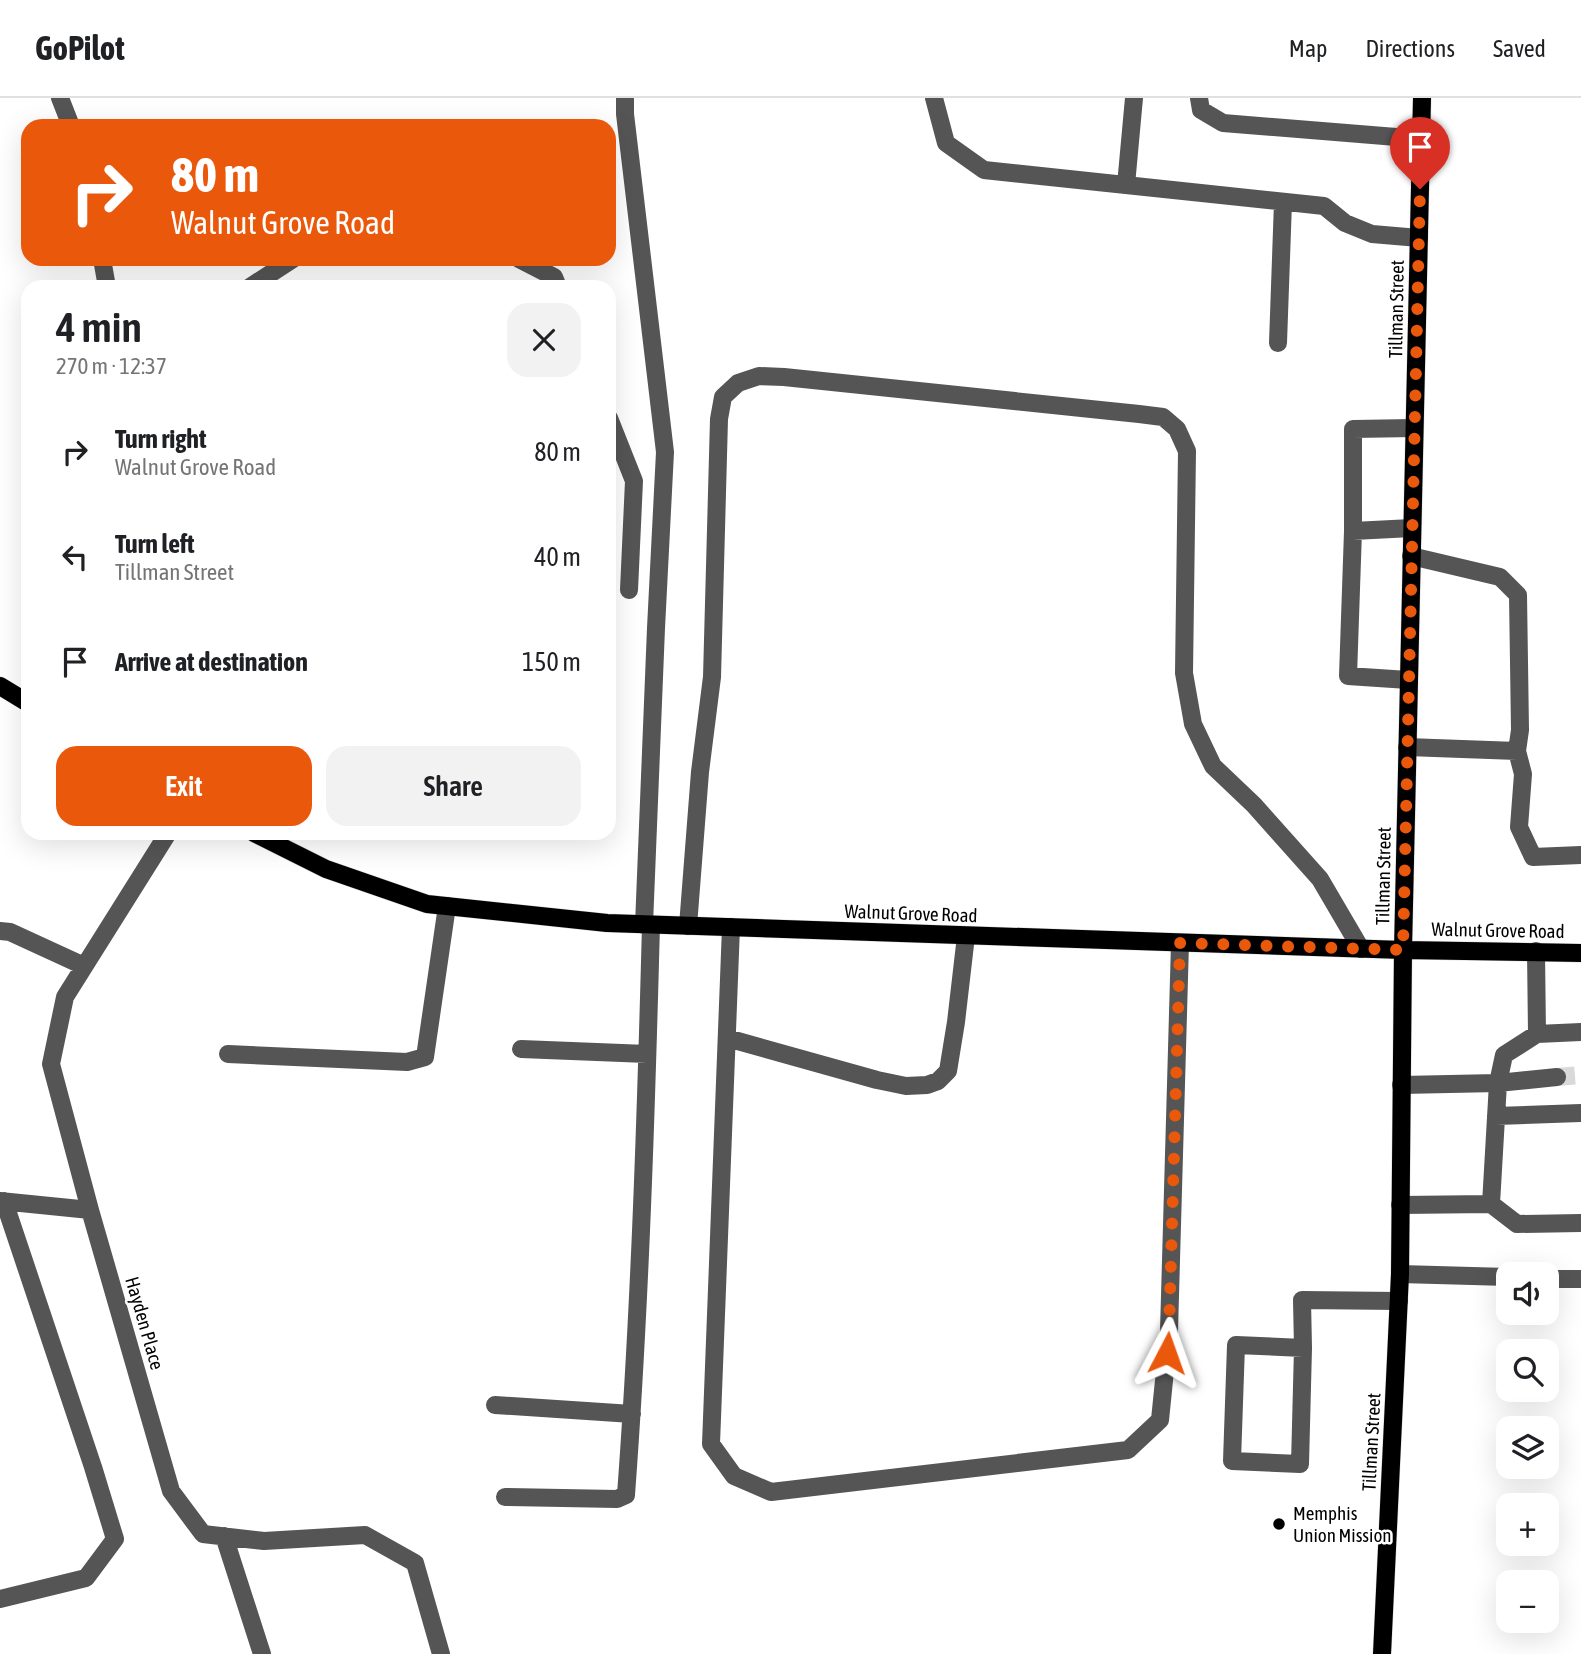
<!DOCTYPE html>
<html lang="en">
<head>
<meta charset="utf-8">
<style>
	body { margin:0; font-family:"Asap Condensed",sans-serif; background:#f2f2f2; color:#202124; height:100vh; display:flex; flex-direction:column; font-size:26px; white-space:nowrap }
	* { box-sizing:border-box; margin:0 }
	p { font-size:23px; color:#757577 }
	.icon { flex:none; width:38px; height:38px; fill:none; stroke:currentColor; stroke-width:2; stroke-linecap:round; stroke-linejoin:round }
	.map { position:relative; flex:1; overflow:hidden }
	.sheet { position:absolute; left:21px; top:182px; width:595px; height:560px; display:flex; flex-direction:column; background:#fff; border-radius:21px; box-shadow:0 7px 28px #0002 }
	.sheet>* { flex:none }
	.top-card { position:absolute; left:21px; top:21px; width:595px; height:147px; border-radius:21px; box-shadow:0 7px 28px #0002; background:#ea580c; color:#fff; overflow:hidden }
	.tools { position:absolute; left:1496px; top:1164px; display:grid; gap:14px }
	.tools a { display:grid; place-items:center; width:63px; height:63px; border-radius:14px; background:#fff; box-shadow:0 7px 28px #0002; font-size:35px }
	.pin { position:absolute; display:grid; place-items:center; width:60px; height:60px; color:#fff; margin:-72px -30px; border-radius:50% 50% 50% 0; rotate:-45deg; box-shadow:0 0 7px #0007 }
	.pin .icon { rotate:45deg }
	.me { position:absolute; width:77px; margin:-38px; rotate:4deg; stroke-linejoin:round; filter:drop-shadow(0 0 5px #0008) }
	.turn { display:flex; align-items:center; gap:24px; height:147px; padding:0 35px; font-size:32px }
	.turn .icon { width:91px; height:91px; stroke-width:2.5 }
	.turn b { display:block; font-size:49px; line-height:60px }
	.round { display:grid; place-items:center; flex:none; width:74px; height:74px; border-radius:21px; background:#f2f2f2 }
	.headline { display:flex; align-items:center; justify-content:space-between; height:119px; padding:0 35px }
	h1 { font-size:42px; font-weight:600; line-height:52px }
	.cta { display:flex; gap:14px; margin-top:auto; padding:14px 35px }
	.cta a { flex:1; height:80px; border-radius:21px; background:#ea580c; color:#fff; font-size:28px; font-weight:600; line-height:80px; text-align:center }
	.cta a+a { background:#f2f2f2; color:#202124 }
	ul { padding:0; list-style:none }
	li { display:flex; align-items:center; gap:21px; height:105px; padding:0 35px }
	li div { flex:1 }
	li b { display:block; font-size:26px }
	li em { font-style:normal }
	header { display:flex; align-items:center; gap:42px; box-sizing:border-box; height:98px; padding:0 35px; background:#fff; border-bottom:2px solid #e0e0e0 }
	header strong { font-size:33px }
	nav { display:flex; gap:38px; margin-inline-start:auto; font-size:24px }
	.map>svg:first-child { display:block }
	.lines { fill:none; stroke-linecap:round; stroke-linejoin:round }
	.minor-tunnel { stroke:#d9d9d9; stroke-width:18; stroke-dasharray:18 9; stroke-linecap:butt }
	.major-casing { stroke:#dbdbdb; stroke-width:19 }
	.minor { stroke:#555; stroke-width:18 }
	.major { stroke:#000; stroke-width:18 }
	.route { stroke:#ea580c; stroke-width:12; stroke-dasharray:0 21.6 }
	.poi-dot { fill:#000; stroke:#fff; stroke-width:2.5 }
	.labels { text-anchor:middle; stroke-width:5; stroke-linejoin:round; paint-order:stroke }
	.street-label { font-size:19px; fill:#000; stroke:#fff }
	.poi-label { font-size:19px; fill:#000; stroke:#fff; text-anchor:start }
</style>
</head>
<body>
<header>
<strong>GoPilot</strong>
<nav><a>Map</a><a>Directions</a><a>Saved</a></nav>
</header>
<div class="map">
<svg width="1581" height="1556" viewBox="0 0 1581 1556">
	<rect width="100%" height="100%" fill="#fff"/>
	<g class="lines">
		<!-- minor-tunnel -->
		<path class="minor-tunnel" d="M1557,979l24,-2"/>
		<!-- major casing -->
		<g class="major-casing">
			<path id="major" d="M0,588l28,17
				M254,735l72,36 101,35 180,19 796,27 178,3
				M1382,1556l18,-380 3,-324 19,-852"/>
		</g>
		<!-- minor -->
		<path class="minor" d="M60,0l11,28
			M625,0v16l40,338 -9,176 -12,297
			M934,0l12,45 38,27 340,36 21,17 27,11 47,4
			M1199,0l2,12 22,13 198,16
			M1126,87l8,-87
			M102,161l5,28
			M519,161l35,18 4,10
			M250,189l43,-28
			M1278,245l5,-141
			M609,320l25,63 -5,109
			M1353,433v-102l61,-1
			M1411,458l89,21 18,18 2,135 -3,21 6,23 -4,53 14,30 48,-2
			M1408,582l-60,-4 5,-145 59,-3
			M1407,649l110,4
			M168,735l-103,164 -14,67 39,146 81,281 32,43 61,7 101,-6 50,28 26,91
			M688,828l12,-154 12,-95 7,-258 4,-22 15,-14 21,-7 25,1 355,37 24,3 14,12 10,22 -3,222 9,51 20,42 41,39 66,74 41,70
			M731,829l-20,517 23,32 37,16 357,-42 32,-30 9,-89 11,-388
			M0,833l10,1 74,34
			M1536,853l1,83
			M727,940l150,42 29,6 21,-1 11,-4 10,-10 8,-49 10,-86
			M521,951l126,5
			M228,956l179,8 18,-5 22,-151
			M1401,987l97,-2 59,-6
			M1496,1018l85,-3
			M0,1103l90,9
			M1491,1106l26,20 64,-1
			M1400,1107l91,-1 7,-121 6,-28 33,-21 44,-2
			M1400,1176l108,3
			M1547,1181h34
			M1303,1250l-67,-3 -4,116 68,3 3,-116 -1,-48 97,1
			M495,1307l137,9
			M505,1399l112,2 9,-4c14,-190 20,-380 25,-570
			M224,1438l38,118
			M0,1501l86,-21 29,-39 -22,-72 -89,-266"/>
		<!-- major -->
		<use href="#major" class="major"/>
	</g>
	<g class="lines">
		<!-- route -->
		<path class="route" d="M1167,1255l2,-22 11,-388 223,7 17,-761"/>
	</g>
	<!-- markers -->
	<circle class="poi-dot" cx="1279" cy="1426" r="7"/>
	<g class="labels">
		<!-- street labels -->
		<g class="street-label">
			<text transform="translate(1396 211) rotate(-89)" y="7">Tillman Street</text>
			<text transform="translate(1383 778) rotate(-89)" y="7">Tillman Street</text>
			<text transform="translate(911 815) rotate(2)" y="7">Walnut Grove Road</text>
			<text transform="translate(1498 832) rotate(1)" y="7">Walnut Grove Road</text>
			<text transform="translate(145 1225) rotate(74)" y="7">Hayden Place</text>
			<text transform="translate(1371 1344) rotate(-87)" y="7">Tillman Street</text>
		</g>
		<!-- poi labels -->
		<g class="poi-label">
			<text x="1293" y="1422">Memphis<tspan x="1293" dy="22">Union Mission</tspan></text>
		</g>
	</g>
</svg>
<div class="tools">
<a><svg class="icon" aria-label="sound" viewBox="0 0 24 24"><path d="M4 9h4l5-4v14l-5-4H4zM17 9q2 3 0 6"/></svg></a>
<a><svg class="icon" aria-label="search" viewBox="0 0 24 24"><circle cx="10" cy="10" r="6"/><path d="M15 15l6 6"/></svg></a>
<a><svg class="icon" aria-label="layers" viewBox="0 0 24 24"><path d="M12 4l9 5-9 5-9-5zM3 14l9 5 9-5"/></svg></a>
<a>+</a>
<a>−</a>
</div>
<div class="pin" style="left:1420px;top:91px;background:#d93025"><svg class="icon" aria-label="arrive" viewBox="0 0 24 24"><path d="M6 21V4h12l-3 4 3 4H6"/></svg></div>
<svg class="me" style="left:1167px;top:1255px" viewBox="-20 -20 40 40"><path d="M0-17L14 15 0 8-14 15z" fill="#ea580c" stroke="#fff" stroke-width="4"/></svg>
<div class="top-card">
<div class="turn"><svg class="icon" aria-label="right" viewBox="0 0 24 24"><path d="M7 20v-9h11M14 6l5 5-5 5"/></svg><div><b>80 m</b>Walnut Grove Road</div></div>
</div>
<section class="sheet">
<div class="headline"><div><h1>4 min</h1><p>270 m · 12:37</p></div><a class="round"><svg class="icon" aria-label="close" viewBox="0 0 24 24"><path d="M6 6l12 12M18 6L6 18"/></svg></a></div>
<ul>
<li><svg class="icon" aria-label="right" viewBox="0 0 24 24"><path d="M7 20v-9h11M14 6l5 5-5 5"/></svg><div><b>Turn right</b><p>Walnut Grove Road</p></div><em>80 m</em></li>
<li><svg class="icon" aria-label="left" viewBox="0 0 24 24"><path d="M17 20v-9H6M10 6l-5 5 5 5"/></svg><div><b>Turn left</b><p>Tillman Street</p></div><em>40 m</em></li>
<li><svg class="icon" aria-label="arrive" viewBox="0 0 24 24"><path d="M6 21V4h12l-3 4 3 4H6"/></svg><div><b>Arrive at destination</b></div><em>150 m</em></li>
</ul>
<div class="cta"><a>Exit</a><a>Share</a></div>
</section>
</div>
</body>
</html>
